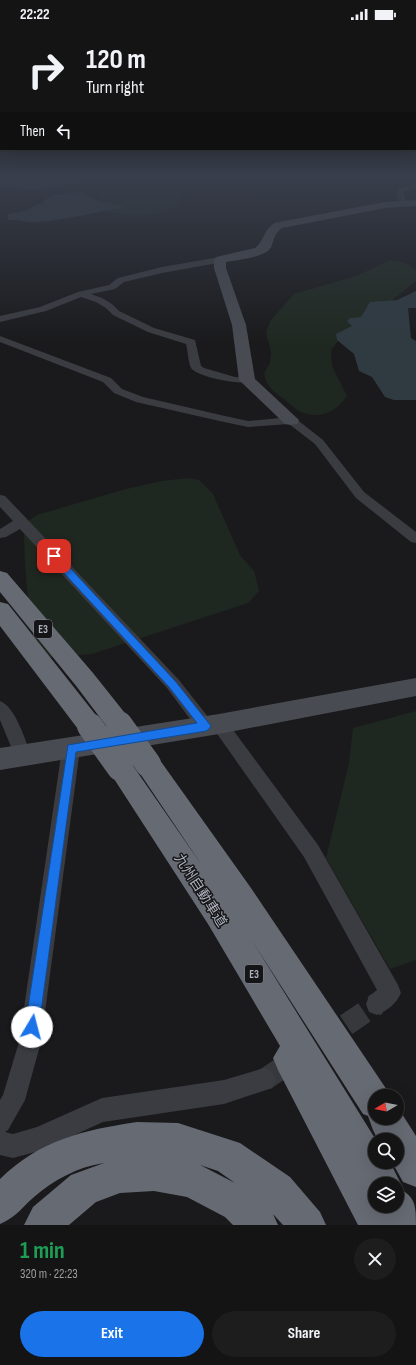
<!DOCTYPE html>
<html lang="en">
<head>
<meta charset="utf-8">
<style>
	body { margin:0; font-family:"Sofia Sans Condensed","Noto Sans JP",sans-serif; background:#1d1d1e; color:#f1f3f6; height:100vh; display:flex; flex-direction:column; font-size:15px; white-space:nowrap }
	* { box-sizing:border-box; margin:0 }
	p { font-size:13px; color:#9d9ea0 }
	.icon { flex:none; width:22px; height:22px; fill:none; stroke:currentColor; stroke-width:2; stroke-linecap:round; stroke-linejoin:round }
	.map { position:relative; height:1197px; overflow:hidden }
	.drawer { display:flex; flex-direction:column; background:#141415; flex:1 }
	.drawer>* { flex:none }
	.guide { position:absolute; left:0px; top:0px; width:416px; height:122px; box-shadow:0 4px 16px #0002,0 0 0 1px #333334; background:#141415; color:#f1f3f6; overflow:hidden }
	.needle { width:26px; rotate:260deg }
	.buttons { position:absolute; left:368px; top:1061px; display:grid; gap:8px }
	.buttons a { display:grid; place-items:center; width:36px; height:36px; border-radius:50%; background:#141415; box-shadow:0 4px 16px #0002,0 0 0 1px #333334; font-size:20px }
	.pin { position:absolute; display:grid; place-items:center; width:34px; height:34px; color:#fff; margin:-17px; border-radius:8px; box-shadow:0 2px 6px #0006 }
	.me { position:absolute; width:44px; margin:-22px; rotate:8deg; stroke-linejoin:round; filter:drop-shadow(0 0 3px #0008) }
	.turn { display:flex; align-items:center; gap:14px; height:84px; padding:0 20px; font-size:18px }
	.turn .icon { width:52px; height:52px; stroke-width:2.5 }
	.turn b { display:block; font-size:28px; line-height:34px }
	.then { display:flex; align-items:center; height:38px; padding:0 20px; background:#0003; gap:8px; font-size:15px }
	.round { display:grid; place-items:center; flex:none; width:42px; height:42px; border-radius:21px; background:#1d1d1e }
	.head { display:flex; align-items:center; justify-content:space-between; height:68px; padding:0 20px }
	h1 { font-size:24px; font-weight:700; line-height:30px; color:#1e9e55 }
	.button { display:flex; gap:8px; margin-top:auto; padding:8px 20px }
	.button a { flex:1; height:46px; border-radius:24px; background:#1a73e8; color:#fff; font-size:16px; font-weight:700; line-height:46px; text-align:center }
	.button a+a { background:#1d1d1e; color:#f1f3f6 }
	.status { display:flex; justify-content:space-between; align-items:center; height:28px; padding:0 20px; background:#141415; direction:ltr }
	.status svg { height:11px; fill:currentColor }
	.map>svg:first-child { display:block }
	.green { fill:#1f2820 }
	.water { fill:#2f3a41 }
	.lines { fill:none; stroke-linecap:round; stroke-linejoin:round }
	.street-tunnel { stroke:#37383c; stroke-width:22; stroke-dasharray:22 11; stroke-linecap:butt }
	.street { fill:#3a3c41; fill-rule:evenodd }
	.secondary { fill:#484b52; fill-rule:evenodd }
	.highway { fill:#666a73; fill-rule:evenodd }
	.highway-bridge { stroke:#666a73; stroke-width:26 }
	.route { fill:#1a73e8; stroke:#114b97 }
	.labels { text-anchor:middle; stroke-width:3; stroke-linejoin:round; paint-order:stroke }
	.shield { fill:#151517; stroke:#7f828a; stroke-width:1 }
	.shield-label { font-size:11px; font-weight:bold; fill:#acb1bc }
	.near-street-label { font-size:14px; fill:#acb1bc; stroke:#151517 }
</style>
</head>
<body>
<div class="status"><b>22:22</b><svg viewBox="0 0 49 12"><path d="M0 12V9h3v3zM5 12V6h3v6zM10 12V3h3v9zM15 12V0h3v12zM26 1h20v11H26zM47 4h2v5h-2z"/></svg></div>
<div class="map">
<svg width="416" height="1197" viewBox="0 0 416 1197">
	<rect width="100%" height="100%" fill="#1a1a1c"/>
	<!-- green -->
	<path class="green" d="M89,148h95c2,7 -5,20 -5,29 -20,12 -47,12 -70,7l-17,-24z
		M388,233c12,-1 19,2 28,9v11l-21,17 -52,37 -12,15 1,16 15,30c-12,17 -28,24 -48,15 -5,-3 -10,-8 -15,-12 -10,-7 -18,-13 -20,-26l6,-10 1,-10 -5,-21 5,-12 23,-26 62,-18z
		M188,450l11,2 14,14 27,61 14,16 5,20 -11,12 -156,51 -43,3 -11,-7c-11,-40 -14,-85 -14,-126l13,-9 89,-26 36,-8z
		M416,683v249l-26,9 -64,-111 23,-95 4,-35z"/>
	<!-- water -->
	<path class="water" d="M9,148h83v1l-4,4 -6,2 -53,7 -29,-5v-4l10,-3z
		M83,164l13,8 28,7c-28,5 -58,13 -86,15 -11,1 -20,-3 -30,-2v-6l20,-4 9,-6 7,-1 -1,-2 9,-5z
		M416,263v17h-8l3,30 5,3v59h-22l-9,-3 -13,-20 -13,-6 -5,-17 -17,-14 -1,-6 16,-8 -5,-5 3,-3 11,-1 9,-15 27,-2z"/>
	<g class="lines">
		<!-- street-tunnel -->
		<path class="street-tunnel" d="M264,1052l113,-76"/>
		<!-- street -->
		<path class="street" d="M416,156v4l-12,3v4l3,8 -1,2h-6l-4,-10 3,-7z
			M220,229l4,3 -1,2 -61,11 -38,9 -9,7 -24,5 11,4 10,6 7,7 35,17 41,12 6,26 3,2 31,9 16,1 1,2 -1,2c-11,3 -54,-5 -60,-14 -3,-6 -3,-17 -5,-24l-38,-12 -35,-17 -7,-7 -10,-6 -15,-5 -35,14 -46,11v-6l40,-9 38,-15 31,-7 9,-7 44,-11z
			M0,308l111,42 11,11 21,8 82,19 23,5 43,-4 4,1 28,22 41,52 52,40v11l-5,-1 -55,-44 -41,-54 -26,-20 -41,3 -24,-5 -88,-20 -22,-9 -11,-11 -103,-40z
			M0,467l5,1 22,23 152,161 33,42 1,-3 6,-2 6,2 93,126 80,140 3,8c-5,11 -13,17 -24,22l-8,-3 -3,-8 3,-8 8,-6 -73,-133 -91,-129 -2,3 -6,2 -6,-2 -32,-43 -147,-159 -14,8 -6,1v-9l13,-8 -13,-14z
			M0,673c16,6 25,40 32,55l-3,5 -6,2 -6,-2 -17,-41z
			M71,714l6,2 3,5 -39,293 -16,58 -17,30 -3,2 8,2 24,-7 65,-29 122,-18 40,-12 8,4 4,8 -4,8 -48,16 -121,18 -64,29 -26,7 -13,-3v-55l3,-5 16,-53 43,-293 3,-5z"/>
		<!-- secondary -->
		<path class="secondary" d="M416,172v6l-31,2 -103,20c-11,8 -7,16 -13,22 -7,7 -32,10 -43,12v6l20,57 9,54 44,41 -2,4 -6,1 -6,-1 -46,-44 -7,-55 -18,-57v-8l2,-3 39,-9c8,-5 8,-17 19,-25l111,-21z
			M416,650v18l-197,38 -219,36v-22l219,-34z"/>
		<!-- highway -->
		<path class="highway" d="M0,543l7,2 86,100 35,44 3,7 -3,7 -9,3 -9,-3 -33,-44 -77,-95z
			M0,574l8,2 91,115 3,7 -3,7 -9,3 -9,-3 -81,-107z
			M148,725l9,3 94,132 136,202 3,6h-15v22h22v-12l19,30v51l-13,-5 -11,-20h5v-22h-19l-5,-10 -5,-14 -5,-2 -112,-175 125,201h-1v22h15l11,22 -2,5c17,7 17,19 17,36h-58l-80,-155 -5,-12 7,-12 -72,-122 -101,-156 4,-8 9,-3 9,3 74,107 -64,-95 -4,-8 4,-8zM375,1156h22v22h-22z
			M137,1094l41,1 62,20 50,34 30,35 6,13h-43l-10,-11 5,11h-45l-8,-8 -38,-20 -33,-6 -34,2 -24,9 -27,23h-45l9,-18 38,-32 33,-12c-27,4 -50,17 -70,34 -14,12 -16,19 -34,27v-45c40,-39 83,-49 137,-57zM200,1137l18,6 17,12 -31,-16z"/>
		<!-- highway-bridge -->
		<path class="highway-bridge" d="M119,696l29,40
			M90,698l30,42"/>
	</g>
	<!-- sky -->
	<linearGradient id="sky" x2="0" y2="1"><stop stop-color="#0e0e0f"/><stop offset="0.47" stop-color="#383e4b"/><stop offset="1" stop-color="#383e4b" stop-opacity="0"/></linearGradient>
	<rect width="416" height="316" fill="url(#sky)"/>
	<!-- route -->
	<path class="route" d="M51,526h6l119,128 35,44 -2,3 -3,2 -130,21 -37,275 -2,5 -5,1 -5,-1 -2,-5 43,-282 129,-22 -28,-36 -118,-128 -1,-3z"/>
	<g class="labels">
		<!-- shield labels -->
		<g class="shield">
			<rect x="34" y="592" width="18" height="18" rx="3"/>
			<rect x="245" y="937" width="18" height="18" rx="3"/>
		</g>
		<g class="shield-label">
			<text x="43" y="605">E3</text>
			<text x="254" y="950">E3</text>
		</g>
		<!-- near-street labels -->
		<g class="near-street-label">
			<text transform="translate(201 862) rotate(57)" y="5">九州自動車道</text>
		</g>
	</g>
</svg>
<div class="buttons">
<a><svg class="needle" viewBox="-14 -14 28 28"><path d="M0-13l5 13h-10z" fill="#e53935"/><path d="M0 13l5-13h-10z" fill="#9d9ea0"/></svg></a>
<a><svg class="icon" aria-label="search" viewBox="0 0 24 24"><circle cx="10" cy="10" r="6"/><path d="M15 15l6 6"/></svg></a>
<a><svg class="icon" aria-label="layers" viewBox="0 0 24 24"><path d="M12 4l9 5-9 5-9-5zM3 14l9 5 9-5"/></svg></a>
</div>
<div class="pin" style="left:54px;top:528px;background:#d93025"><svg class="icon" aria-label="arrive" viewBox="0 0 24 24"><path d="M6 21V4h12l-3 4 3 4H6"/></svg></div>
<svg class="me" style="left:32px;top:999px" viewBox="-20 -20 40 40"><circle r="19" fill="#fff"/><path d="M0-13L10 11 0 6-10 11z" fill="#1a73e8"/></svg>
<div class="guide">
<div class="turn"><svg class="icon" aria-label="right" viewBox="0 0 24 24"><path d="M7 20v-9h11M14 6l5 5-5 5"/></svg><div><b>120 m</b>Turn right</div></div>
<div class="then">Then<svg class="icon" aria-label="left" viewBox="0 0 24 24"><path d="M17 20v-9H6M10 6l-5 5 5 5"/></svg></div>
</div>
</div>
<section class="drawer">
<div class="head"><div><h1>1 min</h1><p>320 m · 22:23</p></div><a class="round"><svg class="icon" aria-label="close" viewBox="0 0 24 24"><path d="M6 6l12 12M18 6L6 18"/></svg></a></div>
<div class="button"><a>Exit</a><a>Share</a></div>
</section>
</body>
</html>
